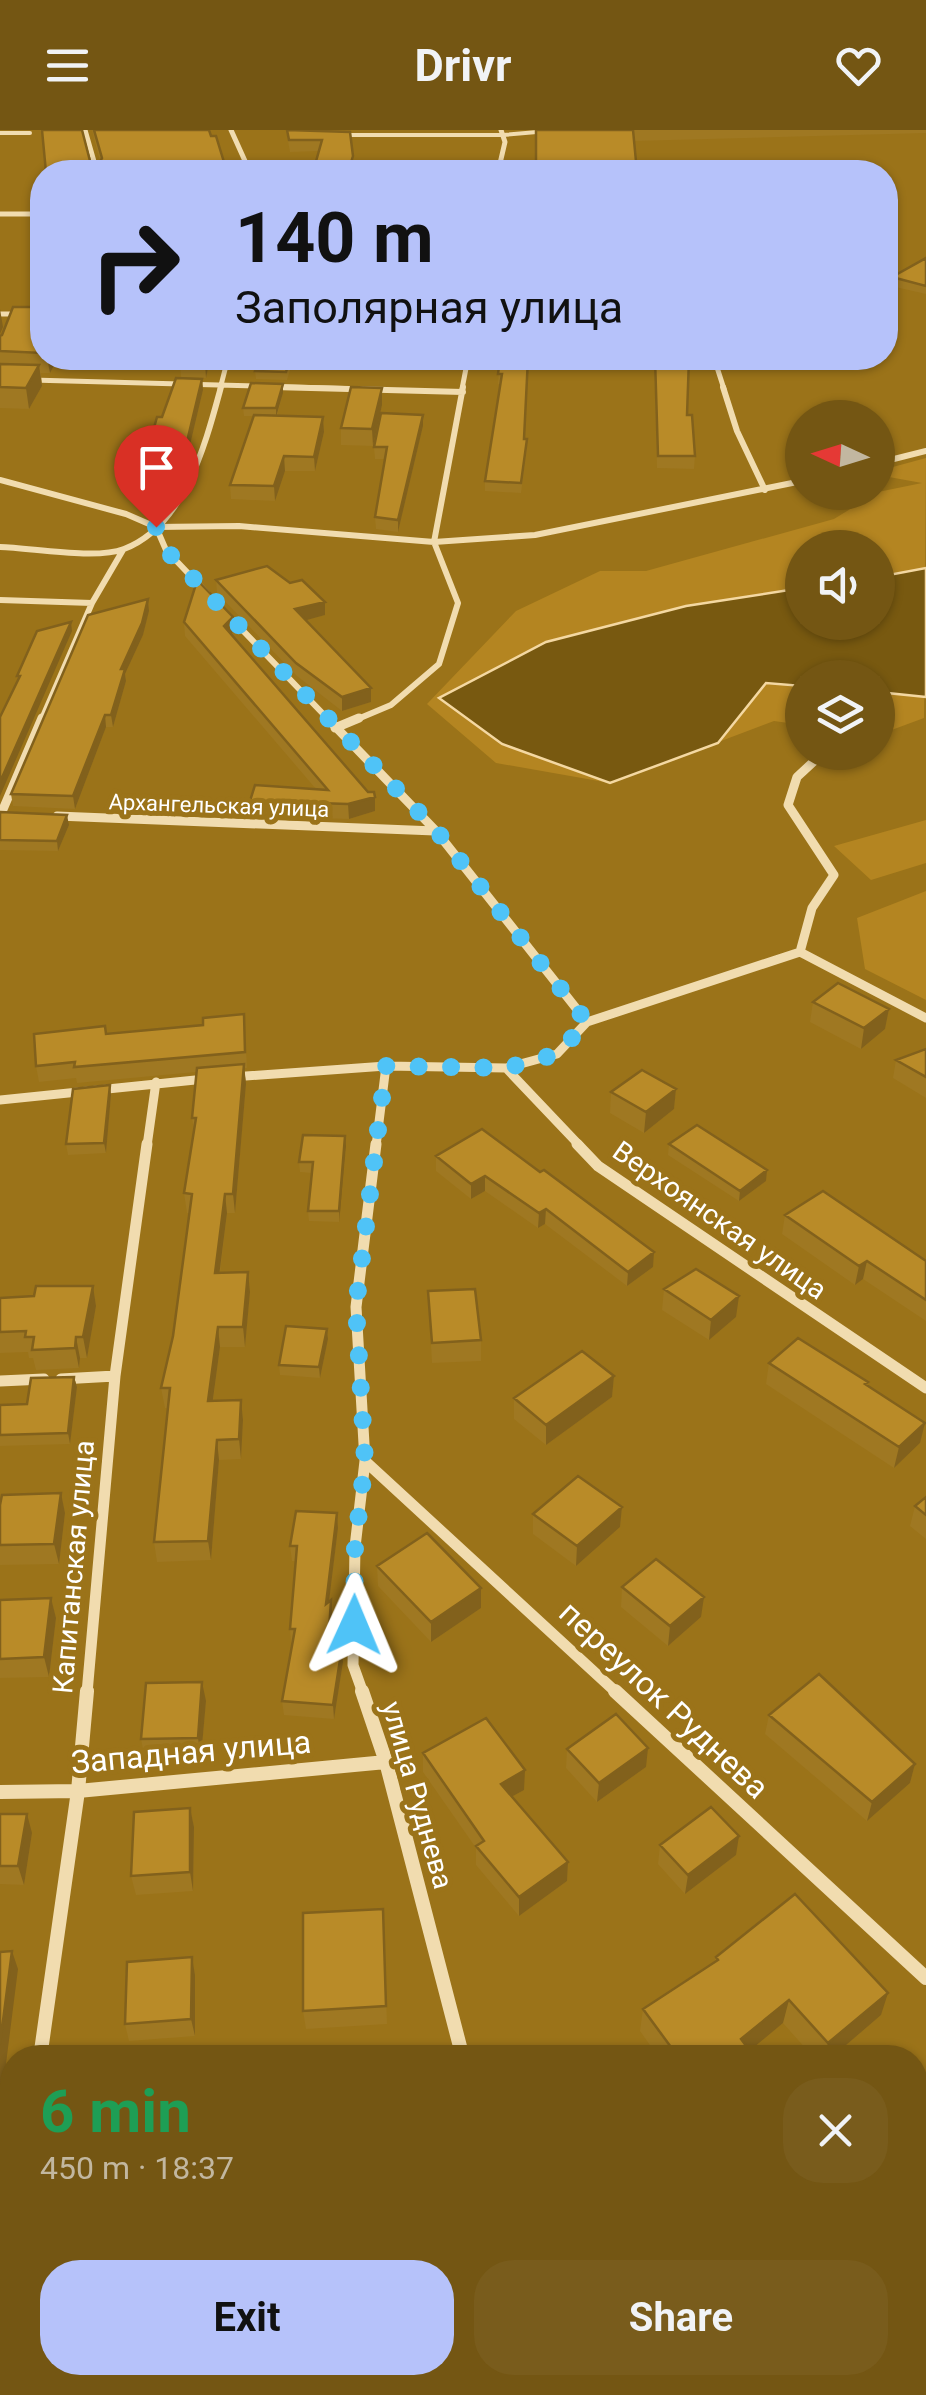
<!DOCTYPE html>
<html lang="en">
<head>
<meta charset="utf-8">
<style>
	body { margin:0; font-family:Roboto,sans-serif; background:#795c1c; color:#f1f3f6; height:100vh; display:flex; flex-direction:column; font-size:38px; white-space:nowrap }
	* { box-sizing:border-box; margin:0 }
	p { font-size:32px; color:#c2b7a0 }
	.icon { flex:none; width:55px; height:55px; fill:none; stroke:currentColor; stroke-width:2; stroke-linecap:round; stroke-linejoin:round }
	.map { position:relative; flex:1; overflow:hidden }
	.drawer { position:absolute; left:0px; top:1915px; width:928px; height:350px; display:flex; flex-direction:column; background:#745613; border-radius:40px 40px 0 0; box-shadow:0 2px 8px #0004 }
	.drawer>* { flex:none }
	.hud { position:absolute; left:30px; top:30px; width:868px; height:210px; border-radius:40px; box-shadow:0 2px 8px #0004; background:#b6c2fa; color:#111; overflow:hidden }
	.needle { width:65px; rotate:274deg }
	.tools { position:absolute; left:785px; top:270px; display:grid; gap:20px }
	.tools a { display:grid; place-items:center; width:110px; height:110px; border-radius:50%; background:#745613; box-shadow:0 2px 8px #0004; font-size:50px }
	.pin { position:absolute; display:grid; place-items:center; width:85px; height:85px; color:#fff; margin:-102px -42px; border-radius:50% 50% 50% 0; rotate:-45deg; box-shadow:0 0 10px #0007 }
	.pin .icon { rotate:45deg }
	.me { position:absolute; width:110px; margin:-55px; rotate:1deg; stroke-linejoin:round; filter:drop-shadow(0 0 8px #0008) }
	.turn { display:flex; align-items:center; gap:35px; height:210px; padding:0 40px; font-size:45px }
	.turn .icon { width:130px; height:130px; stroke-width:2.5 }
	.turn b { display:block; font-size:70px; line-height:85px }
	.round { display:grid; place-items:center; flex:none; width:105px; height:105px; border-radius:40px; background:#795c1c }
	.head { display:flex; align-items:center; justify-content:space-between; height:170px; padding:0 40px }
	h1 { font-size:60px; font-weight:700; line-height:75px; color:#1e9e55 }
	.button { display:flex; gap:20px; margin-top:auto; padding:20px 40px }
	.button a { flex:1; height:115px; border-radius:40px; background:#b6c2fa; color:#111; font-size:40px; font-weight:700; line-height:115px; text-align:center }
	.button a+a { background:#795c1c; color:#f1f3f6 }
	header { display:flex; justify-content:space-between; align-items:center; height:130px; padding:0 40px; background:#745613; font-size:45px; font-weight:700 }
	.map>svg:first-child { display:block }
	.green { fill:#b48521; fill-rule:evenodd }
	.water { fill:#785910; stroke:#f4d8a2; stroke-width:2.5 }
	.lines { fill:none; stroke-linecap:round; stroke-linejoin:round }
	.lane { stroke:#f1dcaf; stroke-width:4 }
	.street-far4 { stroke:#f1dcaf; stroke-width:5 }
	.street-far3 { stroke:#f1dcaf; stroke-width:6 }
	.street-far2 { stroke:#f1dcaf; stroke-width:9 }
	.street-far1 { stroke:#f1dcaf; stroke-width:11 }
	.street { stroke:#f1dcaf; stroke-width:14 }
	.wall { fill:#9f7822 }
	.shaded-wall { fill:#82611c }
	.building { fill:#b98b28; stroke:#82611c; stroke-width:2.5 }
	.route { stroke:#4fc3f7; stroke-width:18; stroke-dasharray:0 32.4 }
	.labels { text-anchor:middle; stroke-width:10; stroke-linejoin:round; paint-order:stroke }
	.far-street-label { font-size:22px; fill:#fff; stroke:#9b7319 }
	.street-label { font-size:28px; fill:#fff; stroke:#9b7319 }
	.near-street-label { font-size:32px; fill:#fff; stroke:#9b7319 }
</style>
</head>
<body>
<header><svg class="icon" aria-label="menu" viewBox="0 0 24 24"><path d="M4 6h16M4 12h16M4 18h16"/></svg>Drivr<svg class="icon" aria-label="heart" viewBox="0 0 24 24"><path d="M12 20l-8-8c-3-5 5-10 8-4 3-6 11-1 8 4z"/></svg></header>
<div class="map">
<svg width="926" height="2265" viewBox="0 0 926 2265">
	<rect width="100%" height="100%" fill="#9b7319"/>
	<!-- green -->
	<path class="green" d="M926,328l-2,260 -46,17v-57h-76v47l-28,-4 -164,62 -114,-20 -69,-59 89,-93 84,-40h46l188,-52 44,-27 44,-9 -44,-8v-4zM802,418h76v74h-76z
		M926,690v43l-55,17 -37,-34z
		M926,761v109l-61,-31 -8,-51z"/>
	<!-- water -->
	<path class="water" d="M926,438v129l-48,-5v-14h-76v8l-36,-3 -48,60 -108,40 -108,-39 -63,-46 107,-56 140,-36 116,-18v34h76v-45z"/>
	<g class="lines">
		<!-- lane -->
		<path class="lane" d="M0,3h30
			M342,5h161l57,-5"/>
		<!-- street-far4 -->
		<path class="street-far4" d="M85,0l12,42
			M231,0l19,42
			M498,42l7,-30 -4,-12
			M0,84h42
			M0,184h42
			M714,228l10,31
			M31,250l332,9
			M220,259l8,-31
			M462,259l6,-31"/>
		<!-- street-far3 -->
		<path class="street-far3" d="M273,257l190,5
			M723,257l14,44 28,59
			M878,333l48,-12
			M0,350l126,34 30,13 83,-1 195,16 101,-7 267,-54
			M156,397l10,23 41,43
			M0,417c33,1 95,13 124,2 61,-23 82,-107 97,-162
			M0,470l92,3
			M225,482l105,109
			M41,591l51,-118 31,-53
			M353,591l38,-16 48,-41 19,-61 -24,-61 29,-155"/>
		<!-- street-far2 -->
		<path class="street-far2" d="M327,588l109,113 151,191
			M794,594l8,3
			M335,598l24,-10
			M1,684l41,-96
			M57,686l378,15
			M800,822l126,66
			M506,938l74,78
			M232,947l154,-11 120,2 51,-14 30,-32 213,-70 12,-44 22,-33 -46,-70 9,-28 27,-25
			M0,970l205,-21
			M147,1016l9,-64
			M376,1016l10,-80"/>
		<!-- street-far1 -->
		<path class="street-far1" d="M577,1014l21,22 328,222
			M61,1249l54,-3
			M0,1251l44,-2
			M365,1331l252,232
			M87,1563l28,-317 32,-232
			M363,1563l-10,-28 2,-118 10,-86 -9,-154 20,-163"/>
		<!-- street -->
		<path class="street" d="M362,1561l24,71 77,296
			M615,1561l311,287
			M0,1662l78,-1 308,-29
			M40,1928l38,-267 9,-100
			M915,2160l11,-4
			M0,2209l12,-88
			M517,2252l1,13
			M0,2261l68,-9
			M765,2265l16,-13"/>
	</g>
	<!-- wall -->
	<path class="wall" d="M40,0h42l8,31 8,4 2,-4 -8,-31h117l18,42h-181l-3,-33z
		M286,0h63h-26l30,26v12l-34,-17 -29,1z
		M536,0h390v3l-292,8 3,31h-101z
		M926,128v36l-35,-8 1,-9z
		M42,177v51h31l-1,2h-15l-7,13h-9l1,13 -13,23 -29,-1v-72z
		M210,228l-4,20 -25,-1 -1,-14z
		M500,228l27,91 -6,44 -36,-2v-10l16,-97h-3z
		M654,228h35l-2,57 8,41 -1,13 -37,-1z
		M290,229l1,8 -4,13 -31,-1 -1,-8z
		M202,249l1,11 -18,76 -9,18 -32,-2 -2,-11 20,-54z
		M283,263l-6,23 46,1 1,15 -9,39h-30l-10,30 -44,-2 -1,-14 24,-69h-10l-1,-8z
		M382,275l-9,41 -32,-1v-17z
		M423,285v11l-25,106 -22,-3 -1,-12 10,-58h-10l-1,-12z
		M216,450l109,35 -19,5 65,68v14l-29,9 -45,-35 -80,-83z
		M148,469l1,12 -6,24 -18,39 1,7 -13,46h-7l-31,82 -62,-3 -2,-12z
		M184,492l50,9 -3,3 144,177 -26,8 -98,-3 -1,-15 66,-12 -131,-153z
		M0,682l69,13 -11,26 -58,-1z
		M813,872l76,7 -4,20 -24,20 -51,-27z
		M244,884l3,54h-3l2,16 -11,129h-8l-7,60 28,-1 2,20 -5,55h-25l-7,54 28,-1 2,20 -2,39 -22,1 -8,100 -54,2 -3,-20 14,-134h-3l-4,-20 12,-52 16,-123h-2l-3,-20 10,-62 -2,-13 4,-46 -119,11 -1,-5 -37,4 -3,-16 70,-32 97,-9z
		M926,919v49l-33,-20 3,-18z
		M676,959l-2,20 -30,24 -34,-20 1,-21z
		M111,965l-5,58 -38,2 -2,-11z
		M482,999l171,138 -26,19 -82,-62 -7,4 -53,-37 -14,8 -35,-28v-15z
		M345,1006l1,10 -7,76 -30,-1 -1,-10 4,-38 -12,-1 -1,-10z
		M669,1014l97,37 -27,20 -71,-46z
		M785,1085l141,46v60l-63,-42 -8,6 -73,-51z
		M93,1156l3,20 -9,52h-7l-1,10 -43,2 -3,-12h-4l-1,-6 -28,1v-55l34,-2z
		M664,1159l72,28 -27,23 -47,-30z
		M428,1161l53,49v21l-49,2z
		M327,1199l1,10 -8,39 -40,-3 -1,-10z
		M769,1233l98,22 53,58 -26,25 -128,-84z
		M614,1246l-2,21 -66,48 -32,-26v-21z
		M74,1247l3,10 -7,57 -70,2v-41l27,-1z
		M61,1363l4,20 -6,51 -59,1v-60z
		M926,1367v42l-16,-13 5,-20z
		M622,1377l-2,20 -44,39 -43,-32v-20z
		M337,1383l1,15 -9,74 2,-2 1,15 -2,31 12,1 1,15 -9,57 -50,-4 -2,-14 11,-58h-2l-1,-14 6,-68h-4l-2,-15z
		M377,1436l104,42 -50,34 -53,-56z
		M622,1457l79,30 -33,29 -47,-39z
		M51,1468l5,20 -7,59 -49,1v-78z
		M206,1571l-5,56 -56,2 -4,-20z
		M769,1585l146,49 -5,19 -43,38 -102,-87z
		M567,1619l79,18 -49,35 -31,-34z
		M423,1623l101,37 -13,7 57,65 -1,19 -48,35 -43,-51v-17l-53,-76z
		M190,1678l4,19 -1,64 -57,4 -5,-19z
		M0,1684l32,19 -8,52 -24,-1z
		M660,1715l76,10 -51,39 -27,-30z
		M383,1779l4,115 -81,5 -3,-18z
		M192,1827l3,18v61l-66,5 -4,-17z
		M716,1827l165,58 -50,43h-17l-31,-35 -34,27 3,8h-93l-19,-27 3,-22 72,-47z
		M926,1980v45l-11,-13v-23z"/>
	<!-- shaded-wall -->
	<path class="shaded-wall" d="M0,179l3,18 -3,7z
		M47,228h10v2l-7,13z
		M206,228h4l-4,20 -1,-14z
		M39,235l3,21 -13,23 -3,-21z
		M202,249l1,11 -18,76 -9,18 -1,-12z
		M283,254v9l-7,24v-9z
		M382,258v17l-9,41 -1,-17z
		M423,285v11l-25,106v-12z
		M323,287l1,15 -9,39 -1,-14z
		M284,326l1,15 -10,30 -1,-15z
		M148,469l1,12 -6,24 -18,39 1,7 -13,46 -2,-12 10,-46z
		M325,472v13l-29,8 -1,-14z
		M233,487l1,14 -9,9 -1,-14z
		M71,492l1,9 -72,165v-14z
		M371,558v14l-29,9v-14z
		M105,585l1,12 -31,82 -2,-13z
		M375,667v14l-26,8 -1,-15z
		M67,685l2,10 -11,26 -1,-10z
		M889,879l-4,20 -24,20 3,-21z
		M244,934l2,20 -11,129 -2,-19z
		M110,955l1,10 -5,58 -2,-10z
		M676,959l-2,20 -30,24 2,-21z
		M345,1006l1,10 -7,76v-11z
		M767,1040l-1,11 -27,20 1,-10z
		M485,1046v15l-14,8v-15z
		M225,1064l2,19 -10,79 -2,-19z
		M546,1079l-1,15 -7,4 1,-15z
		M654,1122l-1,15 -26,19 1,-14z
		M867,1131l-4,18 -8,6 4,-19z
		M248,1142l2,20 -5,55 -2,-20z
		M93,1156l3,20 -9,52 -4,-21z
		M739,1166l-3,21 -27,23 2,-20z
		M218,1197l2,20 -10,74 -2,-20z
		M327,1199l1,10 -8,39 -1,-11z
		M76,1207l4,21 -1,10 -4,-20z
		M614,1246l-2,21 -66,48v-20z
		M74,1247l3,10 -7,57 -2,-11z
		M241,1270l2,20 -2,39 -2,-20z
		M925,1293l-5,20 -26,25 5,-21z
		M217,1310l2,20 -8,100 -3,-19z
		M61,1363l4,20 -6,51 -5,-20z
		M622,1377l-2,20 -44,39 1,-20z
		M337,1383l1,15 -11,90 -1,-14z
		M481,1458v20l-50,34v-20z
		M704,1467l-3,20 -33,29 2,-20z
		M51,1468l5,20 -7,59 -5,-20z
		M331,1470l1,15 -3,46 -1,-15z
		M342,1517l1,15 -9,57 -1,-14z
		M202,1552l4,19 -5,56 -3,-19z
		M648,1618l-2,19 -49,35 2,-19z
		M915,1634l-5,19 -43,38 5,-19z
		M525,1640l-1,20 -24,13 1,-19z
		M190,1678l4,19 -1,64 -3,-19z
		M27,1684l5,19 -8,52 -6,-19z
		M739,1706l-3,19 -51,39 3,-19z
		M568,1732l-1,19 -48,35v-19z
		M12,1821l6,18 -18,142v-67z
		M192,1827l3,18v61l-4,-17z
		M888,1863l-7,22 -50,43h-7l4,-15z
		M789,1870l-6,23 -42,35v-19z"/>
	<!-- building -->
	<path class="building" d="M42,0h40l8,31 8,4 4,-7 -8,-28h115l2,6h5l11,36h-181z
		M287,0l63,2 3,24 -5,16h-35l9,-32h-33z
		M536,0h97l4,42h-89v-3h-12z
		M438,37l19,4 -1,1h-20z
		M926,128v28l-34,-9z
		M13,177h29v46l-42,-2v-15l2,-1z
		M182,228h24l-1,6 -25,-1z
		M260,228l30,1 -4,13 -31,-1z
		M500,228h28l-4,81h3l-6,44 -36,-2 17,-107h-4z
		M655,228h34l-2,57h5l3,41h-37z
		M0,234l39,1 -13,23 -26,-1z
		M176,248l26,1 -18,75 -9,18 -33,-1 15,-54h5z
		M251,253l32,1 -7,24h-33z
		M351,257l31,1 -10,41 -31,-1z
		M381,283l42,2 -25,105 -23,-3 12,-70h-13z
		M254,285l69,2 -9,40 -30,-1 -10,30 -44,-1z
		M267,436l23,17 12,-3 23,22 -30,7 76,79 -29,9 -46,-34 -80,-83z
		M200,453l33,34 -9,9 144,166h6l1,5 -27,7 -98,-3 5,-16 73,5 -144,-168 12,-38z
		M148,469l-6,24 -21,46h4l-14,46h-6l-32,81 -62,-2 77,-179z
		M71,492l-71,160v-65l20,-41h-3l20,-45z
		M0,682l67,3 -10,26 -57,-1z
		M838,853l51,26 -25,19 -51,-26z
		M244,884l1,38 -171,15 1,-5 -39,4 -2,-32 71,-8 1,8 97,-9v-7z
		M926,919v28l-30,-17z
		M244,934l-11,130h-8l-10,79 33,-1 -5,55h-25l-10,74 33,-1 -2,39 -22,1 -9,101 -54,1 16,-154h-9l12,-52 19,-142 -8,-1 12,-75h-4l5,-50z
		M642,940l34,19 -30,23 -35,-20z
		M110,955l-6,58 -38,1 7,-55z
		M697,995l70,45 -27,21 -71,-47z
		M482,999l58,43 4,-2 110,82 -26,20 -82,-63 -7,4 -54,-37 -14,8 -35,-28z
		M303,1005l42,1 -6,75h-31l5,-49h-14z
		M823,1061l103,70v39l-59,-39 -8,5 -74,-51z
		M696,1139l43,27 -28,24 -47,-31z
		M36,1156h57l-10,51h-7l-1,11 -43,2 2,-13h-9l1,-6 -26,1v-34l34,-2z
		M475,1159l6,51 -49,3 -4,-52z
		M286,1196l41,3 -8,38 -40,-2z
		M798,1208l70,44 -3,2 60,39 -26,24 -130,-84z
		M582,1221l32,25 -68,49 -32,-27z
		M74,1247l-6,56 -68,2v-30l27,-1 4,-26z
		M578,1346l44,31 -45,39 -44,-32z
		M61,1363l-7,51 -54,1v-40l2,-10z
		M926,1367v18l-11,-9z
		M296,1381l41,2 -11,91 5,-4 -3,46 14,1 -9,58 -51,-4 13,-72h-5l7,-83h-7z
		M427,1403l54,55 -50,34 -54,-56z
		M656,1429l48,38 -34,29 -48,-39z
		M51,1468l-7,59 -44,2v-59z
		M819,1544l96,90 -43,38 -103,-87z
		M202,1552l-4,56 -57,1 5,-56z
		M616,1584l32,34 -49,35 -32,-34z
		M486,1588l39,52 -24,14 67,78 -49,35 -43,-51 8,-5 -61,-88z
		M711,1677l28,29 -51,39 -28,-30z
		M190,1678v64l-59,4 3,-64z
		M0,1684h27l-9,52h-18z
		M795,1764l93,99 -60,50 -39,-43 -48,39 12,16 -5,3h-69l-36,-49 75,-49 -2,-3z
		M383,1779l3,97 -83,5v-98z
		M12,1821l-12,93v-92z
		M192,1827l-1,62 -66,5 2,-62z
		M926,1980v21l-11,-12z"/>
	<g class="lines">
		<!-- route -->
		<path class="route" d="M156,397l10,23 270,280 151,192 -30,32 -51,14 -120,-2 -30,240 9,155 -10,86 -1,78"/>
	</g>
	<g class="labels">
		<!-- far-street labels -->
		<g class="far-street-label">
			<text transform="translate(219 675) rotate(2)" y="8">Архангельская улица</text>
		</g>
		<!-- street labels -->
		<g class="street-label">
			<text transform="translate(720 1090) rotate(35)" y="10">Верхоянская улица</text>
			<text transform="translate(73 1437) rotate(-85)" y="10">Капитанская улица</text>
			<text transform="translate(418 1665) rotate(74)" y="10">улица Руднева</text>
		</g>
		<!-- near-street labels -->
		<g class="near-street-label">
			<text transform="translate(664 1570) rotate(43)" y="11">переулок Руднева</text>
			<text transform="translate(191 1622) rotate(-5)" y="11">Западная улица</text>
		</g>
	</g>
</svg>
<div class="tools">
<a><svg class="needle" viewBox="-14 -14 28 28"><path d="M0-13l5 13h-10z" fill="#e53935"/><path d="M0 13l5-13h-10z" fill="#c2b7a0"/></svg></a>
<a><svg class="icon" aria-label="sound" viewBox="0 0 24 24"><path d="M4 9h4l5-4v14l-5-4H4zM17 9q2 3 0 6"/></svg></a>
<a><svg class="icon" aria-label="layers" viewBox="0 0 24 24"><path d="M12 4l9 5-9 5-9-5zM3 14l9 5 9-5"/></svg></a>
</div>
<div class="pin" style="left:156px;top:397px;background:#d93025"><svg class="icon" aria-label="arrive" viewBox="0 0 24 24"><path d="M6 21V4h12l-3 4 3 4H6"/></svg></div>
<svg class="me" style="left:354px;top:1495px" viewBox="-20 -20 40 40"><path d="M0-17L14 15 0 8-14 15z" fill="#4fc3f7" stroke="#fff" stroke-width="4"/></svg>
<div class="hud">
<div class="turn"><svg class="icon" aria-label="right" viewBox="0 0 24 24"><path d="M7 20v-9h11M14 6l5 5-5 5"/></svg><div><b>140 m</b>Заполярная улица</div></div>
</div>
<section class="drawer">
<div class="head"><div><h1>6 min</h1><p>450 m · 18:37</p></div><a class="round"><svg class="icon" aria-label="close" viewBox="0 0 24 24"><path d="M6 6l12 12M18 6L6 18"/></svg></a></div>
<div class="button"><a>Exit</a><a>Share</a></div>
</section>
</div>
</body>
</html>
